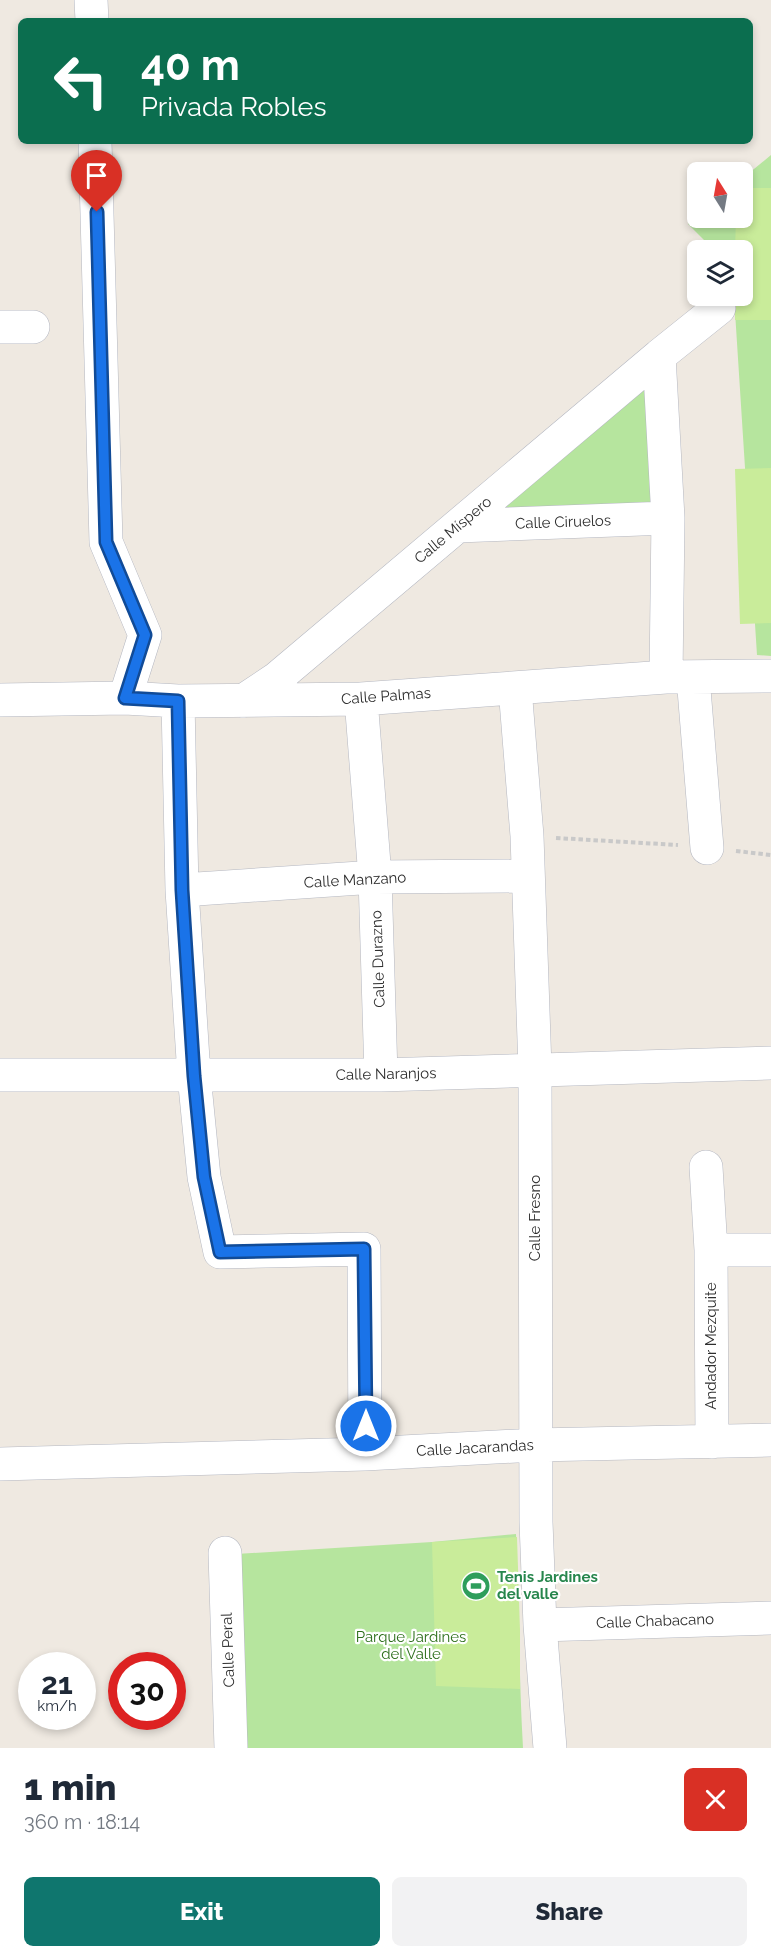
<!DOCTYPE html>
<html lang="en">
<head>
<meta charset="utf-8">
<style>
	body { margin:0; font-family:Raleway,sans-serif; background:#f2f2f3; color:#1f2937; height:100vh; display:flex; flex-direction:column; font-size:22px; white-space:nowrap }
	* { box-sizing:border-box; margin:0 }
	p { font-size:20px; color:#747a83 }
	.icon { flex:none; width:33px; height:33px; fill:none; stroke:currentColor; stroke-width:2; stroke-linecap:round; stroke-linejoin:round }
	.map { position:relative; height:1748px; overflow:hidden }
	.side { display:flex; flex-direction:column; background:#fff; flex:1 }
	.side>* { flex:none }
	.guide { position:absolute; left:18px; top:18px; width:735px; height:126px; border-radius:9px; box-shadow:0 3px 9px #0003; background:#0b6e4f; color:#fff; overflow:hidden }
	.needle { width:39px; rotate:349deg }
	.buttons { position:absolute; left:687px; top:162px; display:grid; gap:12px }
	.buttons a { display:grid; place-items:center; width:66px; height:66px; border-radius:9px; background:#fff; box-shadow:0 3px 9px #0003; font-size:30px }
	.speed { position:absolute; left:18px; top:1652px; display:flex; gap:12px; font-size:30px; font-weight:700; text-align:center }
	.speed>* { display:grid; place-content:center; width:78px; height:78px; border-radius:50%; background:#fff; box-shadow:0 3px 9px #0003; line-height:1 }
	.speed small { font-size:15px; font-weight:400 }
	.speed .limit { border:9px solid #d22; background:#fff; color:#111 }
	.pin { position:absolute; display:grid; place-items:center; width:51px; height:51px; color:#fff; margin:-62px -26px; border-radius:50% 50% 50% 0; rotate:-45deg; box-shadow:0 0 6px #0007 }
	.pin .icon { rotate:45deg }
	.me { position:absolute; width:66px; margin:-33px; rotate:0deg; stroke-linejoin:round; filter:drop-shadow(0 0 4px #0008) }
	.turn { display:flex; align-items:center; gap:21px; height:126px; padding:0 24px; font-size:27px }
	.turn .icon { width:78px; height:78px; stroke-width:2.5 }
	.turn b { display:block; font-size:42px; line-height:51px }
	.round { display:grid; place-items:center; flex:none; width:63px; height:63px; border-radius:9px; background:#f2f2f3 }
	.head { display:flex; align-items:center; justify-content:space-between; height:102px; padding:0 24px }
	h1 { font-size:36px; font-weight:800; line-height:45px }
	.action { display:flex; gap:12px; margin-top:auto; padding:12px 24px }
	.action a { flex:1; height:69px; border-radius:9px; background:#0f766e; color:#fff; font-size:24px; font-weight:800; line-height:69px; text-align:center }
	.action a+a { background:#f2f2f3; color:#1f2937 }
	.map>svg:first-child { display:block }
	.green { fill:#b6e59e }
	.pitch { fill:#c9ec9a }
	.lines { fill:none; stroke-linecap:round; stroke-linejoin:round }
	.minor-casing { stroke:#b4b7c1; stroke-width:34 }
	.path { stroke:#c9c9c9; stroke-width:4; stroke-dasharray:4.5 3; stroke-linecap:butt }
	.minor { stroke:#fff; stroke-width:33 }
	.route-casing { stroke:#114b97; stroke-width:15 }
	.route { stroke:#1a73e8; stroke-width:10 }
	.labels { text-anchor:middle; stroke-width:4.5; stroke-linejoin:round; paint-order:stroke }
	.street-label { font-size:15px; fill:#2e2e2e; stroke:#fff }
	.leisure-label { font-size:15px; font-weight:bold; fill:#27864d; stroke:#fff; text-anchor:start }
	.park-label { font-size:15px; fill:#2c6e1b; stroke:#fff }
</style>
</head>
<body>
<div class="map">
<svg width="771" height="1748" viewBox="0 0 771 1748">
	<rect width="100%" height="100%" fill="#efe9e1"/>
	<!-- green -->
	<path class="green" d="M771,155v501l-14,-1 -23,-359h8v-46h-28l-26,-26 9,-8 1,2h44l1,-40z
		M655,368l13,150 -210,8z
		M516,1534c3,71 3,143 7,214h-277l-10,-194 196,-12z"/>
	<!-- pitch -->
	<path class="pitch" d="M743,188h28v132h-36v-24h7v-46h-7l1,-32h6z
		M771,468v155l-31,1 -5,-155z
		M517,1537l3,93v59l-84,-3 -4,-144z"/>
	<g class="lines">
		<!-- minor casing -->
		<g class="minor-casing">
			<path id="minor" d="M91,0l1,21
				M95,141l11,401 39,93 -20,63
				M0,327h33
				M659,356l9,162 -2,159
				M458,526l210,-8
				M693,677l14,171
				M515,688l12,148 8,233 1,453 4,103 10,123
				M361,699l14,178 6,198
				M0,700l125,-2 53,3 183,-2 305,-22 105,-1
				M178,701l4,189 12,185 10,102 16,75 144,-3 1,205
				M243,701l33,-22 383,-323 60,-48
				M182,890l193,-13 153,-1
				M0,1075h381l390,-12
				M706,1167l5,83 1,192
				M711,1250h60
				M0,1464l365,-10 170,-9 236,-5
				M225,1553l6,195
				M540,1625l231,-7"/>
		</g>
		<!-- path -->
		<path class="path" d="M556,838l122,7
			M736,851l35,4"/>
		<!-- minor -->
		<use href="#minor" class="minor"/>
	</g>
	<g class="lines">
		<!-- route casing -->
		<g class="route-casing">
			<path id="route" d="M97,212l9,330 39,93 -20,63 53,3 4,189 12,186 10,101 16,75 144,-3 2,177"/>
		</g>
		<!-- route -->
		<use href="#route" class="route"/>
	</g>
	<!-- icons -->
	<defs>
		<g id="stadium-disc" transform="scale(1.5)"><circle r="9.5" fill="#2e9e5b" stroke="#fff"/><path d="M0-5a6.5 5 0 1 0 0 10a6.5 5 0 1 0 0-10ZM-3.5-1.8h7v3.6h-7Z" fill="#fff"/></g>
	</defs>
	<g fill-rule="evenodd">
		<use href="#stadium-disc" x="476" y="1586"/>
	</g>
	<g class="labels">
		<!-- street labels -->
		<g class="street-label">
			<text transform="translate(563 522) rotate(-2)" y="5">Calle Ciruelos</text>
			<text transform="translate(453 530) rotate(-40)" y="5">Calle Míspero</text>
			<text transform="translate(386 696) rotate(-4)" y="5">Calle Palmas</text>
			<text transform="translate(355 880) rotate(-3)" y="5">Calle Manzano</text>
			<text transform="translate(378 959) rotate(-92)" y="5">Calle Durazno</text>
			<text transform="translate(386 1074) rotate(-1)" y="5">Calle Naranjos</text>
			<text transform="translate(535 1218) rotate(-90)" y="5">Calle Fresno</text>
			<text transform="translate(711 1346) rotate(-90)" y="5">Andador Mezquite</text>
			<text transform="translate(475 1448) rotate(-3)" y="5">Calle Jacarandas</text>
			<text transform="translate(655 1621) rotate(-2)" y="5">Calle Chabacano</text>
			<text transform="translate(228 1650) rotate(-92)" y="5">Calle Peral</text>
		</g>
		<!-- leisure labels -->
		<g class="leisure-label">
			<text x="497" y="1582">Tenis Jardines<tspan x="497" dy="17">del valle</tspan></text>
		</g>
		<!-- park labels -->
		<g class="park-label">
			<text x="411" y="1642">Parque Jardines<tspan x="411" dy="17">del Valle</tspan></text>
		</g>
	</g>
</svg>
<div class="buttons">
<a><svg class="needle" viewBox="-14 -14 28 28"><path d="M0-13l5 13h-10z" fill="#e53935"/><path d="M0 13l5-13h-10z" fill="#747a83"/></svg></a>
<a><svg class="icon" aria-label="layers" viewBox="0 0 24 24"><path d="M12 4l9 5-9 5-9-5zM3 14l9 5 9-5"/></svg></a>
</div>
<div class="speed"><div>21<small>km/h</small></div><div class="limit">30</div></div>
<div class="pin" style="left:97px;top:212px;background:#d93025"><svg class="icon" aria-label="arrive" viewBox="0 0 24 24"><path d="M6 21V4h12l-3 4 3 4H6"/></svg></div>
<svg class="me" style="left:366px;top:1426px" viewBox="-20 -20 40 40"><circle r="17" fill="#1a73e8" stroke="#fff" stroke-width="3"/><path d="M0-11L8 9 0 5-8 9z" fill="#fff"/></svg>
<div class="guide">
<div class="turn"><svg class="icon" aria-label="left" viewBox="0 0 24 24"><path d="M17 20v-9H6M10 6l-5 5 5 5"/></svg><div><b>40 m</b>Privada Robles</div></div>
</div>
</div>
<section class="side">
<div class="head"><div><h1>1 min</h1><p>360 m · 18:14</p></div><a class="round" style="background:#d93025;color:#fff"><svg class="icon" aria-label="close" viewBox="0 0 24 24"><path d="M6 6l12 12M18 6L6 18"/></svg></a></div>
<div class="action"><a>Exit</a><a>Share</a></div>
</section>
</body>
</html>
